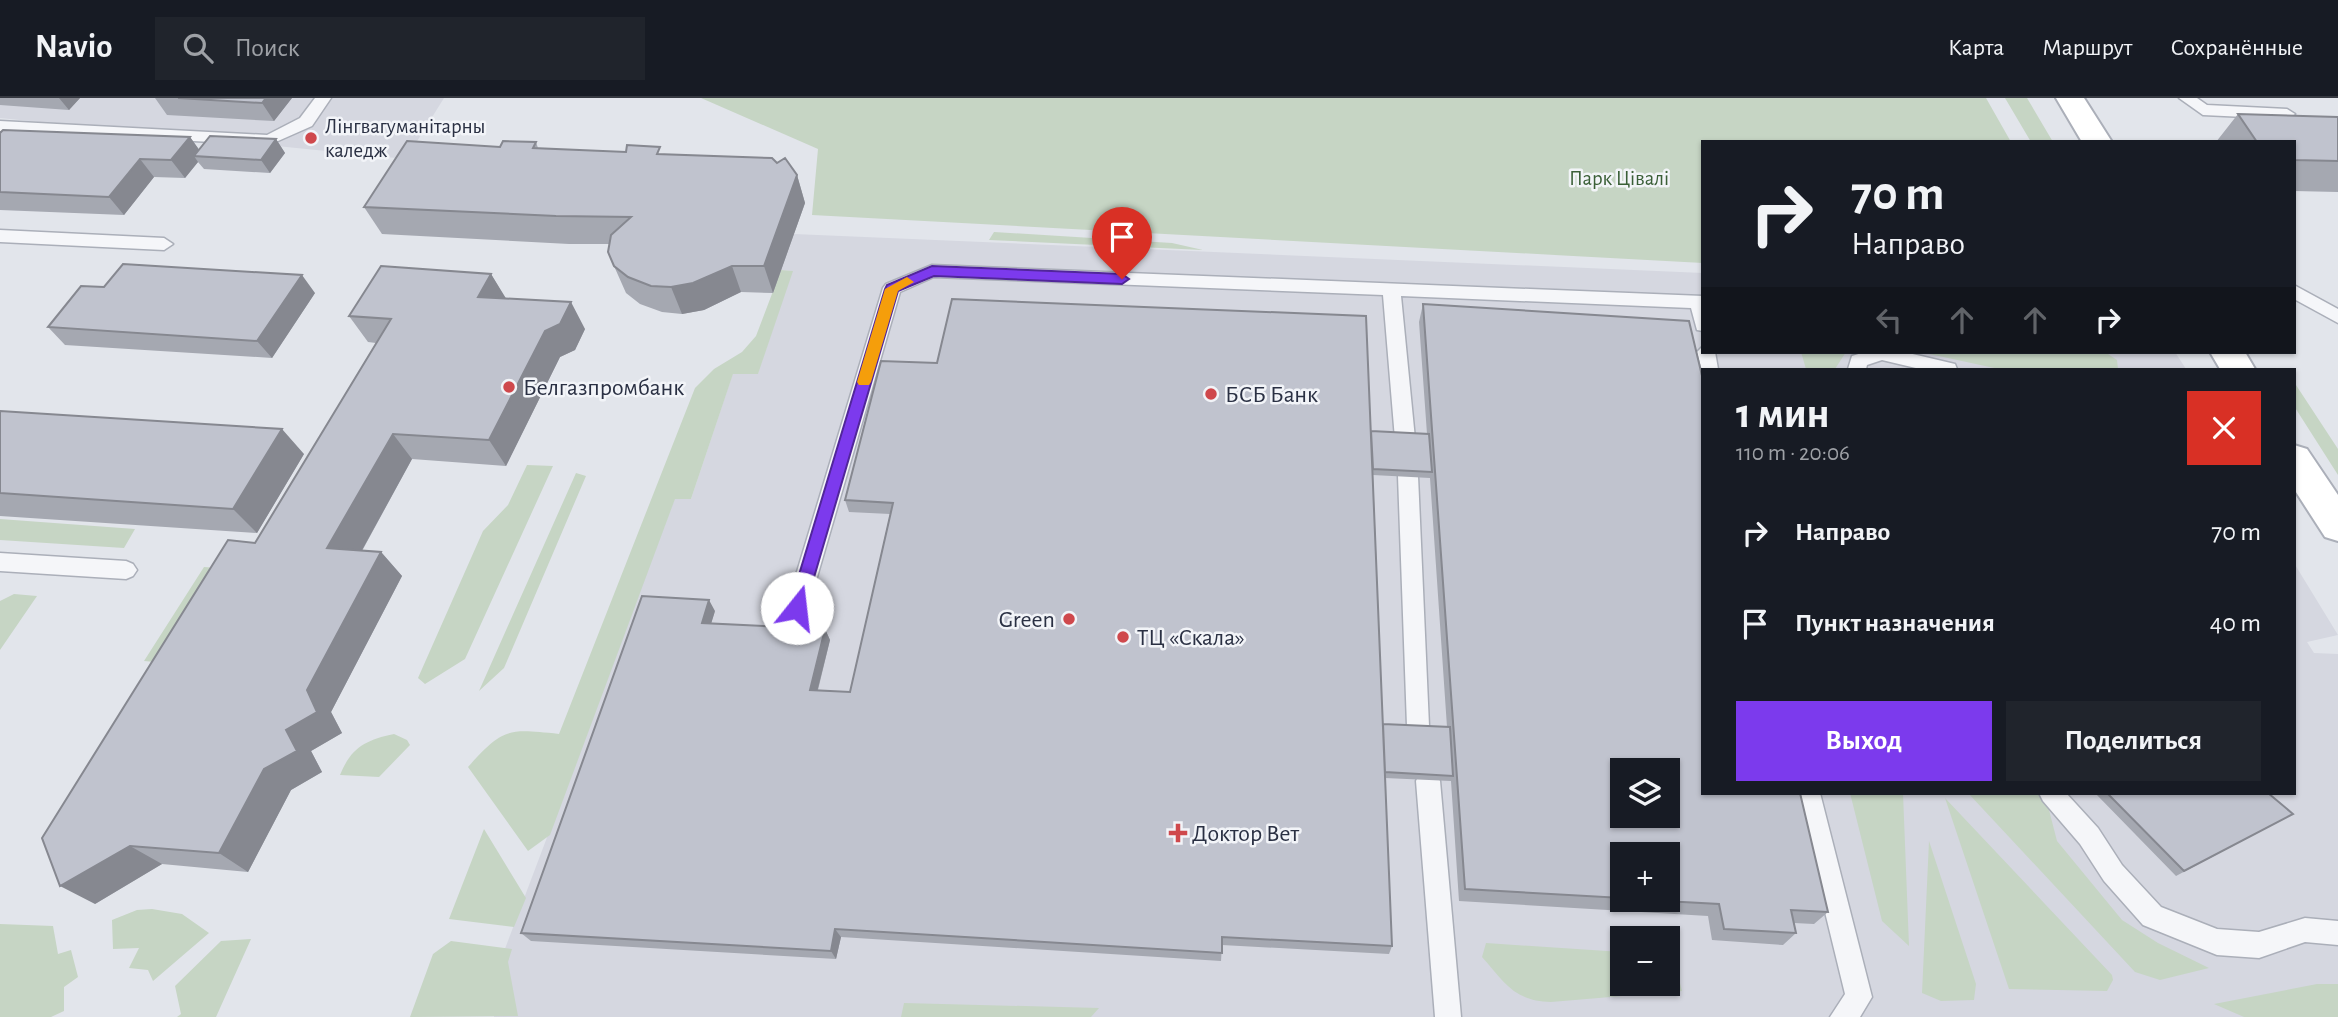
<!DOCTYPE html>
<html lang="ru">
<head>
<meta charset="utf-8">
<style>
	body { margin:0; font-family:"Alegreya Sans",sans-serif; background:#20242c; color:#f1f3f6; height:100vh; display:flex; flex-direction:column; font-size:26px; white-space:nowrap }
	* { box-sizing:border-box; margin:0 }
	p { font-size:23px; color:#9ea1a6 }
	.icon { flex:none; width:38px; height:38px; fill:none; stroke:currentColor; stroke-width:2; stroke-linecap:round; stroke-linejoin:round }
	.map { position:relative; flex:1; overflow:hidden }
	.sheet { position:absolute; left:1701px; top:270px; width:595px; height:427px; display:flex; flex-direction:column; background:#171b24; border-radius:0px; box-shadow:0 2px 5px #0004 }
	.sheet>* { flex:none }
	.top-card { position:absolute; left:1701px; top:42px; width:595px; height:214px; border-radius:0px; box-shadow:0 2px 5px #0004; background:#171b24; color:#f1f3f6; overflow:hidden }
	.controls { position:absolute; left:1610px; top:660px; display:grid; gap:14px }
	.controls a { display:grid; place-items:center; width:70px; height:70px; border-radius:0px; background:#171b24; box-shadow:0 2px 5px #0004; font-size:35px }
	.pin { position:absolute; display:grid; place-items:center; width:60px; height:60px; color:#fff; margin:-72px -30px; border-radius:50% 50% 50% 0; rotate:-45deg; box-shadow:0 0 7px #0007 }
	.pin .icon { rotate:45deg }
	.me { position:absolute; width:77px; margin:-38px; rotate:16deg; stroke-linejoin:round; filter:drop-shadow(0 0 5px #0008) }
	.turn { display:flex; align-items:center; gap:24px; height:147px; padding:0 35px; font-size:32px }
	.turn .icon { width:91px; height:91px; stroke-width:2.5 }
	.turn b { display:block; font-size:49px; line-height:60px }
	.lanes { display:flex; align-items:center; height:66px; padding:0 35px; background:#0003; justify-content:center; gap:35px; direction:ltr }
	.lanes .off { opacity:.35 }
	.round { display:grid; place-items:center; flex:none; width:74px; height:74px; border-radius:0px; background:#20242c }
	.head { display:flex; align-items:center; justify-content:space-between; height:119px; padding:0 35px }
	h1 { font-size:42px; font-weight:700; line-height:52px }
	.button { display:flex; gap:14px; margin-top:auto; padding:14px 35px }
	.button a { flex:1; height:80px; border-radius:0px; background:#7c3aed; color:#fff; font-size:28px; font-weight:700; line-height:80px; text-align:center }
	.button a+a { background:#20242c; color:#f1f3f6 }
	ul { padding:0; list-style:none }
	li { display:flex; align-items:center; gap:21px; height:91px; padding:0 35px }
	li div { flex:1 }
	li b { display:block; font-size:26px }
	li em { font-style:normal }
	header { display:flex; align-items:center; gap:42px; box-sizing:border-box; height:98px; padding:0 35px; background:#171b24; border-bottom:2px solid #363941 }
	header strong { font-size:33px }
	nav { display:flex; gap:38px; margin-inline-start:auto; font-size:24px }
	.search { width:490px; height:63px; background:#20242c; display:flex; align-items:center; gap:18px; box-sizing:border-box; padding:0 24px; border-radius:0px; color:#9ea1a6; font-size:26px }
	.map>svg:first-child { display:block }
	.built { fill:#d5d7e0; fill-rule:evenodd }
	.green { fill:#c6d5c4 }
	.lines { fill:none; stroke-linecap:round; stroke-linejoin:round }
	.lane-casing { stroke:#abafb9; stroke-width:3 }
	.secondary-casing { stroke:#abafb9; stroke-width:4 }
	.lane { fill:#f5f6f9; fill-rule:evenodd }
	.secondary { fill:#fff; fill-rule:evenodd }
	.wall { fill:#a5a8b1; fill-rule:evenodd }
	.shaded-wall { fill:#868890 }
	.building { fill:#c0c3ce; stroke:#868890; stroke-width:2; fill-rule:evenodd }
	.route { fill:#7c3aed; stroke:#51269a; stroke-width:2 }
	.slow { fill:#f59e0b }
	.poi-dot { fill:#cf484c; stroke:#f2f4f8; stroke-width:2.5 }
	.labels { text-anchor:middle; stroke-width:5; stroke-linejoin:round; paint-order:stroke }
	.far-poi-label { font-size:21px; fill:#2a3043; stroke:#f2f4f8; text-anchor:start }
	.far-park-label { font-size:21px; fill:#3a5f37; stroke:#f2f4f8 }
	.poi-label { font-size:24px; fill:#2a3043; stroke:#f2f4f8; text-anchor:start }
</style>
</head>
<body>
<header>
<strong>Navio</strong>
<div class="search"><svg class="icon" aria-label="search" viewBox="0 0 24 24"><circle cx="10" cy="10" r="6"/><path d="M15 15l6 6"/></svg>Поиск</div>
<nav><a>Карта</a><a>Маршрут</a><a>Сохранённые</a></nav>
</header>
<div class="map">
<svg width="2338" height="919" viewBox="0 0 2338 919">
	<rect width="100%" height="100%" fill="#e2e5eb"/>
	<!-- built -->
	<path class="built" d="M0,0h444l-38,61 -406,-41z
		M794,136l909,39v79h472l11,17h-483v424h591v-230l44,72 -31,7 7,11 24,1v363h-1844v-39l181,-480 16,1 42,-126h25l34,-102 -11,-1zM1622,672h46v46h-46zM1622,756h46v46h-46zM1622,840h46v46h-46z"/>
	<!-- green -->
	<path class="green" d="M701,0h1285l25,44h-308v121l-891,-48 6,-66z
		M2005,0h22l26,44h-22z
		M994,134l178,11 31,7 -214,-10z
		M781,172l12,1 -35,103h-25l-42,125h-16l-125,336 -22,16 -60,-84c36,-40 40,-38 91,-33l136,-346 19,-19 28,-17 14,-16z
		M1801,254h45l-11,17h-29z
		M1920,254h185l12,8 1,9h-119z
		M2294,284l44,67v26l-44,-69z
		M527,367l26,1 -88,193 -40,25 -7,-6 65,-147 25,-26z
		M576,375l10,3 -82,192 -25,23z
		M0,421l135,10 -11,19 -124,-8z
		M204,469l43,3 -59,95 -44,-4z
		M14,496l23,2 -37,54v-49z
		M394,636l13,6 3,5 -31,32 -39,-2c11,-27 25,-35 54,-41z
		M1850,695h53l6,153 -27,-25z
		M1968,695h69l11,13 9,35 65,79 36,23 51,25 -49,12 -25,-8z
		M1945,700l167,177 1,5 -6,11 -98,-2z
		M484,731l42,69 -12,29 -65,-8z
		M1929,743l47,143 -2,16 -33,1 -19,-8z
		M152,811l30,5 27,19 -56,48 -5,-11 -19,-2 10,-20 -26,1 -1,-29 25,-10z
		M0,826l53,2 5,28 13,-4 7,27 -14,10v24l-13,6h-51z
		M251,841l-35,78h-39l4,-3 -6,-28 46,-45z
		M451,843l61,8 -4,13 10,54 -108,1 23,-63z
		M1486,845l136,9v32h46v-29l5,1 9,35 -131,11c-37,-1 -46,-19 -69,-45z
		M2317,886h21v33h-94l-30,-13z
		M904,905l195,5 -8,9h-190z"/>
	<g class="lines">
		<!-- lane casing -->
		<g class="lane-casing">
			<path id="lane" d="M315,0h16l-19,28 -43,19 -269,-14v-10l267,14 33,-17z
				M2179,0h18l10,7 80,4 8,5 -8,5 -84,-4z
				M0,132l164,8 9,6 -9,6 -164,-8z
				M932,167l771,31v35l-6,-1 -6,-22 -290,-12 14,143 -3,5 -7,3 -7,-3 -3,-5 -12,-144 -449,-18 -34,15 -92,316 -3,6 -8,3 -8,-3 -3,-6 97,-320 3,-4z
				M2294,187l44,24v14l-44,-24z
				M1703,248v6h12l3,17h-15v5l-6,-22z
				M1865,254h39l51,12 2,5h-37l-38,-9 -15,5 -1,4h-18l4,-13z
				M1408,370l7,2 3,6 11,250 -3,7 -8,3 -8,-3 -3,-7 -9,-250 3,-6z
				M0,455l126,8 7,3 4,6 -4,6 -7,3 -126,-8z
				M1428,672l8,3 4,8 21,236h-26l-19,-236 4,-8z
				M1796,695h24l52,204 -12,20h-30l15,-23z
				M2039,695h27l32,35 24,37 39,42 56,22 42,3 46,-14 33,3v24l-33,-3 -46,16 -42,-3 -74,-30 -39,-44 -24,-37 -37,-43z"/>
		</g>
		<!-- secondary casing -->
		<g class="secondary-casing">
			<path id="secondary" d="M2056,0h28l28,44h-30z
				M2210,254h35l10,17h-35z
				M2294,347l13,4 31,46v46l-13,-4 -31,-48z"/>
		</g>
		<!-- lane -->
		<use href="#lane" class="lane"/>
		<!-- secondary -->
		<use href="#secondary" class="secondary"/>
	</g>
	<!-- wall -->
	<path class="wall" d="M0,0h80l-11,12 -69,-5z
		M155,0h137l-18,23 -107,-6z
		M2238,16l100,3v75l-44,-1v-49h-78z
		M0,35l190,4 9,13 77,-11 9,14 -15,20 -66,-4 -6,-7 -13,16 -31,-1 -30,38 -124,-5z
		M536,44l2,6 125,6 114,9 20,12 8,28 -32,90 -32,-1 -37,18 -22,4 -20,-2 -22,-8 -14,-11 -12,-27 -5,-22h-40l-187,-10 -18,-27 136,-60z
		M491,176l14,24 80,31 -10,21 -15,7 -54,109 -94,-7 -50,92 19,1 21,24 -71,136 11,21 -31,18 11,21 -31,18 -43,82 -86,-8 -67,40 160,-361 121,-200 -8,-1 -19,-26z
		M104,189l211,6 -43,65 -207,-13 -17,-18z
		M1423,206l280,489 125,119 -14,12 -20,-1 2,10 -13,12 -71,-5 -4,-24 -249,-15 -8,-120 -66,-3 7,168 -3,8 -167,-9 -1,16 -380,-24 -5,22 -305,-18 -10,-8 194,-322 -4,12 114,6 5,11 -12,50 32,2 40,-178 -41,-2 -4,-12 526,-69 56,3 -8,-112zM1373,377l57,3 17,249 -64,-3zM1622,756l46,46h-46z
		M0,313l304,43 -47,79 -257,-17z
		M2095,695h173l25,21 -117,62z"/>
	<!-- shaded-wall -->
	<path class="shaded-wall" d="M59,0h21l-11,12z
		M266,0h26l-18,23 -12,-18z
		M190,39l13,18 -9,1 4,6 -13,16 -14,-18z
		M276,41l9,14 -15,20 -9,-13z
		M140,61l14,18 -30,38 -15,-18z
		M797,77l8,28 -32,90 -9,-27z
		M732,168l9,26 -37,18 -22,4 -11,-27z
		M491,176l16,26 -29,-3z
		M302,177l13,18 -43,65 -15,-17z
		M571,204l14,27 -10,21 -15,7 -54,109 -17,-26 56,-109z
		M282,331l22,25 -47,79 -24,-24z
		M393,336l19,25 -62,113 -23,-24z
		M381,454l21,24 -71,136 11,21 -31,18 11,21 -31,18 -43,82 -29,-19z
		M709,502l6,11 -7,23 -6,-11z
		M825,531l5,11 -15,60 -5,-10z
		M130,748l32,18 -67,40 -35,-18z
		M835,831l6,8 -5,22 -5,-8z"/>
	<!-- building -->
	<path class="building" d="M178,0h88l-4,5z
		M2238,16l100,3v44l-44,-1v-18h-37z
		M3,32l187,7 -19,23 -31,-1 -31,38 -109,-5v-59z
		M210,38l66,3 -15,21 -67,-4z
		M407,43l93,6 3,-6 33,1 -3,6 93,4 1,-7 33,2 -3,7 115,4 5,5 8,-5 12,17 -33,91h-32l-39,17 -22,4 -20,-1 -23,-9 -14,-11 -6,-14 3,-17 20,-18 -75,-1 -192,-9z
		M123,166l179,11 -45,66 -209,-14 33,-41 23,1z
		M381,168l110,8 -13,23 93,5 -11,22 -15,7 -56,109 -96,-6 -66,114 54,4 -74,138 10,22 -31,18 11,21 -33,18 -45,84 -89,-7 -70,40 -18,-48 186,-298 27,3 136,-224 -42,-3z
		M952,201l414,17 26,630 -170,-9v16l-387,-24 -4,22 -310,-18 121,-337 67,4 -7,23 123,6 -15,61 40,2 43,-189 -48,-3 36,-139 56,2z
		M1423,206l266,17 14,59v413h97l28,119 -37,-2 5,23 -72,-4 -5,-25 -73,-4h22v-46h-46v44l-157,-9zM1622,672h46v46h-46z
		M0,313l282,18 -49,80 -233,-16z
		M1371,333l58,3 3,38 -59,-3z
		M1383,626l67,3 3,49 -68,-4z
		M2107,695h161l25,21 -109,57z"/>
	<!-- route -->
	<path class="route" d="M932,168l190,8 7,5 -7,5 -188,-8 -36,15 -93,317 -2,5h-12l-2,-5 96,-319 2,-4z"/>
	<!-- slow -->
	<path class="slow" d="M907,179l7,5 -16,9 -27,91 -2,3h-10l-2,-3 28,-93z"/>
	<!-- markers -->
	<g class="poi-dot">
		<circle cx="311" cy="40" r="7"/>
		<circle cx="509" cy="289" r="7"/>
		<circle cx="1211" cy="296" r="7"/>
		<circle cx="1069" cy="521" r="7"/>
		<circle cx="1123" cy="539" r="7"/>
		<path d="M1174.5 724.5h7v7h7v7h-7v7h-7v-7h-7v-7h7z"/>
	</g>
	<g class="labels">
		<!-- far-poi labels -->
		<g class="far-poi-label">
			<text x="325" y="35">Лінгвагуманітарны<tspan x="325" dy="24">каледж</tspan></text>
		</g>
		<!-- far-park labels -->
		<g class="far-park-label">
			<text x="1619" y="87">Парк Цівалі</text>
		</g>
		<!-- poi labels -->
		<g class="poi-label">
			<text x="523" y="297">Белгазпромбанк</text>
			<text x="1225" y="304">БСБ Банк</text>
			<text x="1055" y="529" text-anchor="end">Green</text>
			<text x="1137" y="547">ТЦ «Скала»</text>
			<text x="1192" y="743">Доктор Вет</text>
		</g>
	</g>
</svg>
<div class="controls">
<a><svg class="icon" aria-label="layers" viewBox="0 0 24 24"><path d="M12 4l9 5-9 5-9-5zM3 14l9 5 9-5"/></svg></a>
<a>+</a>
<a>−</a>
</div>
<div class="pin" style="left:1122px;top:181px;background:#d93025"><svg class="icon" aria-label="arrive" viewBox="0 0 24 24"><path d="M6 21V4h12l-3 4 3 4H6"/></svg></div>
<svg class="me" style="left:797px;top:510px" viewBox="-20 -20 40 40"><circle r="19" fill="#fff"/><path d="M0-13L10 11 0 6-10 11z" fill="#7c3aed"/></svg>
<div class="top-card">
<div class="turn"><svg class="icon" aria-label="right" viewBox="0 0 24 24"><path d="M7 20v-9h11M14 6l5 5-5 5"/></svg><div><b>70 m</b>Направо</div></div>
<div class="lanes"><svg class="icon off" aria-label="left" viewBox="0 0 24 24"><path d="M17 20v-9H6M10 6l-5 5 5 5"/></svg><svg class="icon off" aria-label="ahead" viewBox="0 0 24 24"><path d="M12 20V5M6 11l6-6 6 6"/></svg><svg class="icon off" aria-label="ahead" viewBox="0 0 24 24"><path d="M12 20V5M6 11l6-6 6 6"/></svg><svg class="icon" aria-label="right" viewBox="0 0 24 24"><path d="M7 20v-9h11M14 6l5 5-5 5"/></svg></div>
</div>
<section class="sheet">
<div class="head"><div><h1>1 мин</h1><p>110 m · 20:06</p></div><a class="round" style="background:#d93025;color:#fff"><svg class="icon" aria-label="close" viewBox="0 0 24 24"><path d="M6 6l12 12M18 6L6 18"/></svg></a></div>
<ul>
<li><svg class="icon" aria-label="right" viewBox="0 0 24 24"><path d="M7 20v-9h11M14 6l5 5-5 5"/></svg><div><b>Направо</b></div><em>70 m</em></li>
<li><svg class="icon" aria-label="arrive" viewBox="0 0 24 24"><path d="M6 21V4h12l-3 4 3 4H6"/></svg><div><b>Пункт назначения</b></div><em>40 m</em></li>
</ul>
<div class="button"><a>Выход</a><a>Поделиться</a></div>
</section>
</div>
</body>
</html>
